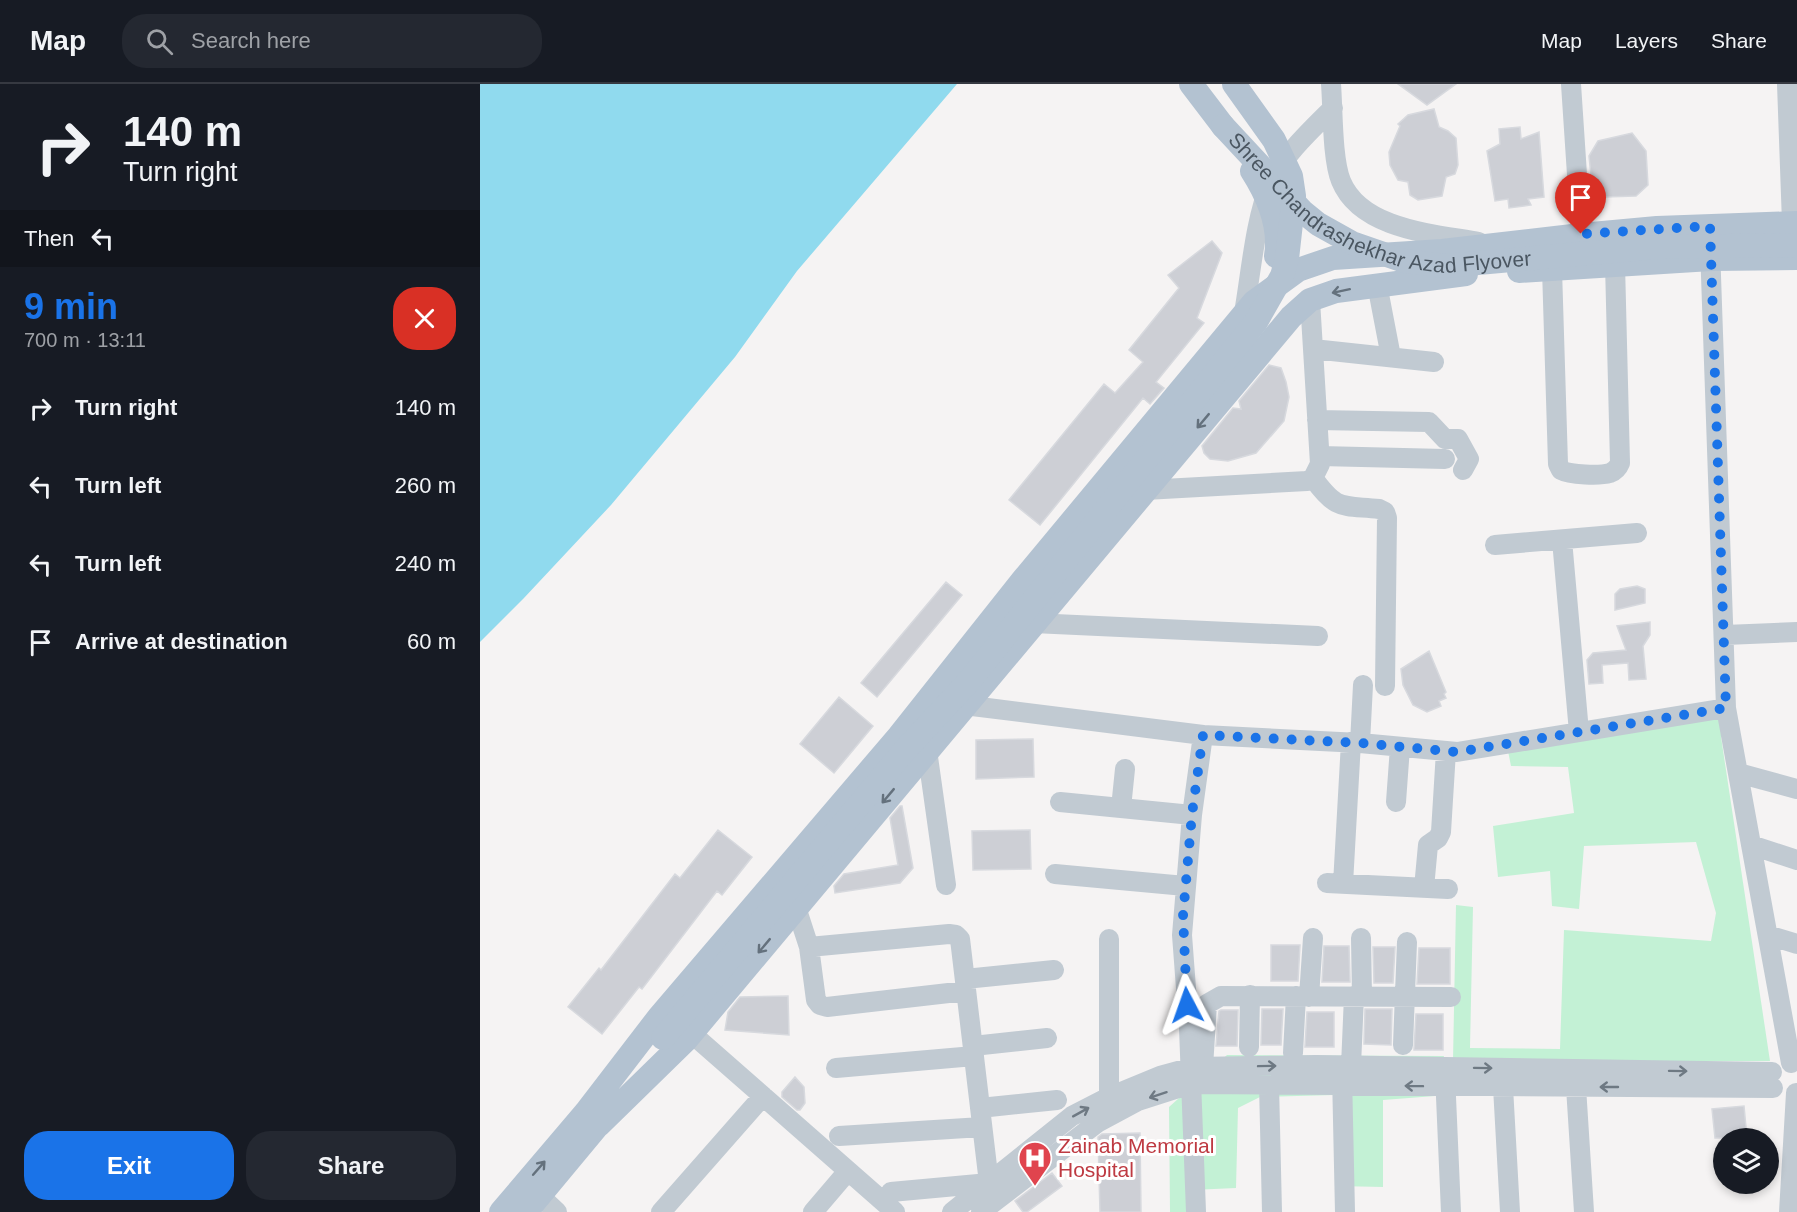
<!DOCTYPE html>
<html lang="en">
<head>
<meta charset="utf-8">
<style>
	body { margin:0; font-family:Arial,sans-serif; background:#242831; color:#f1f3f6; height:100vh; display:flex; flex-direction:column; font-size:22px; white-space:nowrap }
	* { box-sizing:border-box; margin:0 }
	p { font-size:20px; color:#9ea1a6 }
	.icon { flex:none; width:33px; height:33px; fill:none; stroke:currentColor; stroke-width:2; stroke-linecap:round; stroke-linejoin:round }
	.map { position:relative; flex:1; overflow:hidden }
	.panel { display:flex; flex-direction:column; background:#171b24; width:480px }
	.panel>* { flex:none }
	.guide { background:#171b24; color:#f1f3f6; overflow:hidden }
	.buttons { position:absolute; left:1233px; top:1044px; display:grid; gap:12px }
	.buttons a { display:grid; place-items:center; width:66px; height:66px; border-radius:50%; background:#171b24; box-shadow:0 3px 9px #0003; font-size:30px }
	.pin { position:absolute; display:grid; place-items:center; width:51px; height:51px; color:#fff; margin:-62px -26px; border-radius:50% 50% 50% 0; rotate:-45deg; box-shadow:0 0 6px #0007 }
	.pin .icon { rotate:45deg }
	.me { position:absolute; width:66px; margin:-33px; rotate:356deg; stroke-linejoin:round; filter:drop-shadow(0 0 4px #0008) }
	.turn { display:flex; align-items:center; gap:21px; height:126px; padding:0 24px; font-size:27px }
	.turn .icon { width:78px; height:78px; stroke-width:2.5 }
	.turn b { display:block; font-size:42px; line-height:51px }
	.then { display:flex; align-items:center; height:57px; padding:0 24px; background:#0003; gap:12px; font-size:22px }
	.round { display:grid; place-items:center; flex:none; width:63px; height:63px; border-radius:24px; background:#242831 }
	.head { display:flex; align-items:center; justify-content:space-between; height:102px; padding:0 24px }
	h1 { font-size:36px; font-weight:600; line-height:45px; color:#1a73e8 }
	.action { display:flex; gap:12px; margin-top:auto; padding:12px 24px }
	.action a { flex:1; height:69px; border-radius:24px; background:#1a73e8; color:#fff; font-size:24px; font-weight:600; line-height:69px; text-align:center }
	.action a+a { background:#242831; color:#f1f3f6 }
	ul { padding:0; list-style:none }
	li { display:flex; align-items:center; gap:18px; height:78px; padding:0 24px }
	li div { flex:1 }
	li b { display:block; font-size:22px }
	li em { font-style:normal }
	header { display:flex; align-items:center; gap:36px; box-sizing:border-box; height:84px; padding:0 30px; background:#171b24; border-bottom:2px solid #363941 }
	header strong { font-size:28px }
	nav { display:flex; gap:33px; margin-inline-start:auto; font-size:21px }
	.search { width:420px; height:54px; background:#242831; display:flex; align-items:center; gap:15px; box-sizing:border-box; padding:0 21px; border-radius:24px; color:#9ea1a6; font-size:22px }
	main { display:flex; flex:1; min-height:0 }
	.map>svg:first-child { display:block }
	.green { fill:#c3f1d5 }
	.water { fill:#90daee }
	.building { fill:#cdcfd5; stroke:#d7d9de; stroke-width:1.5 }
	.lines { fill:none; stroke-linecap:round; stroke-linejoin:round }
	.minor { stroke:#c1cad2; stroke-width:20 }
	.major { stroke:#b3c2d1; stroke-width:24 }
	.major-bridge { stroke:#b3c2d1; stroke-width:24 }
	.oneway { stroke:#64717d }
	.oneway2 { stroke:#6e7983 }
	.route { stroke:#1a73e8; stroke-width:10; stroke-dasharray:0 18 }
	.labels { text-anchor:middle; stroke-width:6; stroke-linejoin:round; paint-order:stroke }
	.street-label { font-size:21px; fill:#4a5661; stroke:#fff }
	.health-label { font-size:21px; fill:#be3a42; stroke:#fff; text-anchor:start }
</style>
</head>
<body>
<header>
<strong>Map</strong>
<div class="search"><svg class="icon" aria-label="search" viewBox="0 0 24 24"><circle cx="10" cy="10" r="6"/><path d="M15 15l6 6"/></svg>Search here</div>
<nav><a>Map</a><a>Layers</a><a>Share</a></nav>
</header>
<main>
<section class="panel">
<div class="guide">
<div class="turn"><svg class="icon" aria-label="right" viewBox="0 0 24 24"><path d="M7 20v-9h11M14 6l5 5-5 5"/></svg><div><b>140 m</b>Turn right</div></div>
<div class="then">Then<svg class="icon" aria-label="left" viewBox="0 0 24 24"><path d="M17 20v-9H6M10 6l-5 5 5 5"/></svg></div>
</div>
<div class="head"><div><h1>9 min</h1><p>700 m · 13:11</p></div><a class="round" style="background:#d93025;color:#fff"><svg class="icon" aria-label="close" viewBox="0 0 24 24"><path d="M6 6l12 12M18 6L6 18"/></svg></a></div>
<ul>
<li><svg class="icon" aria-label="right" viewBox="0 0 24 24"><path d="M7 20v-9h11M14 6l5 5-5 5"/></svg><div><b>Turn right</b></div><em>140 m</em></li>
<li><svg class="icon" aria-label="left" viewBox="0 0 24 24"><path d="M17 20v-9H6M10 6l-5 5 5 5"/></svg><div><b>Turn left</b></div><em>260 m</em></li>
<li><svg class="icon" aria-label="left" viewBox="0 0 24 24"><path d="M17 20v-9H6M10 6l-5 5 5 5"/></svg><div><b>Turn left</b></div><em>240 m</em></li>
<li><svg class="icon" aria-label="arrive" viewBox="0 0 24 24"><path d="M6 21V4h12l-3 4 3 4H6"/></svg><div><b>Arrive at destination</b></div><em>60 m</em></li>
</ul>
<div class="action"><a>Exit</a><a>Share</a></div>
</section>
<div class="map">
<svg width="1317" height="1128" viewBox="0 0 1317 1128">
	<rect width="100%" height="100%" fill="#f5f3f3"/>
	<!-- green -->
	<path class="green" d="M1242,631l-1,22 49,324h-317l3,-156 17,2 -3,141 90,1 4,-119 147,11 5,-28 -20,-71 -112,4 -5,63 -27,-3 -2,-35 -52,6 -5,-51 81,-13 -6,-46 -57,-1 -3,-15z
		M747,971l217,1 -9,40 -52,4v87l-46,-1 -3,-91 -74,2 -22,11 -2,80 -44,2v22h-22l-1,-105z"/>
	<!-- water -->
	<path class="water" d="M0,0h477l-160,187 -62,86 -124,148 -87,93 -44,44z"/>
	<!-- building -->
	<path class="building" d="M918,0h58l-29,21z
		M954,25l5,18 9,4 8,7 2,27 -3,9 -9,3 -4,19 -24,4 -8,-5 -2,-13 -10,-2 -8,-15 -1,-13 11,-26 -2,-2 10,-9z
		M1040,43l1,12 18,-7 5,65 -16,2 3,6 -22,3 -1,-9 -13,2 -8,-50 13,-7 -1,-15z
		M1152,49l14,18 2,34 -12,11 -32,1 -12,-11 -3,-30 9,-15z
		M732,157l10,12 -25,65 7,5 -48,59 8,6 -14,16 -7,-6 -103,127 -31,-25 95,-116 11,9 28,-31 -14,-12 50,-62 -11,-13z
		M789,281l12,3 5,14 3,15 -5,24 -28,32 -28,8 -18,-2 -6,-6 -2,-7 31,-38 8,1 -2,-8z
		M466,498l16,13 -85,102 -16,-14z
		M1157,502l8,3v14l-30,7v-16l5,-5z
		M1170,538v13l-7,11 3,33 -17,1 -1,-17 -26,2 1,18 -14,1 -2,-24 6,-7 33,-3 -9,-24z
		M949,567l17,41 -2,2 2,4 -7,3 2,5 -14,6 -14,-7 -10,-20 -2,-16z
		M359,613l34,29 -39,47 -34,-29z
		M553,655l1,38 -58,2v-39z
		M420,722h2l11,62 -13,15 -65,10 -1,-7 10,-12 54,-9 -8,-47z
		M238,746l34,27 -30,38 -5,-4 -75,98 -3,-2 -37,47 -34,-27 31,-39 2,2 74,-96 5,4z
		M550,746l1,39 -58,1 -1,-39z
		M791,861h29l-2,36h-27z
		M844,862h25l1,36h-28z
		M893,863h22l-2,36h-19z
		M939,864h31v36h-33z
		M308,912l1,39 -64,-5 3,-18 12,-15z
		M782,925h21l-2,36h-20z
		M885,925h27l-1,36 -27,-1z
		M741,926h17l-1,36h-21l3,-35z
		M827,928h27v35h-29z
		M936,930h27v36h-29z
		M315,993l9,10 1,16 -5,7h-3l-15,-13v-5z
		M1264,1022l3,32h-32l-3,-29z
		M660,1049l1,79h-41l-2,-75 4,-3z
		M572,1089l10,13 -35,26h-4l-8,-11z"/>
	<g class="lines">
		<!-- minor -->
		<path class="minor" d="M851,0c2,25 1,75 10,97 20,49 94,53 138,61
			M1091,0l10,151
			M1307,0l5,139
			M1230,163l16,461 65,355
			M1072,185l6,195 3,6c9,5 39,6 49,3 5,-2 8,-5 10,-10l-5,-199
			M897,200l14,73
			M764,229c7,-40 11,-94 27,-131 11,-25 42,-54 62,-74
			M833,265l121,13
			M837,336l112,2 16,17h13l11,20 -6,11
			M840,372l125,3
			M833,394c24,33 28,27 66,31l6,3 2,6 -2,168
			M665,406l162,-9 6,-3 7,-14 -10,-164
			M1082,456l17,192
			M1015,461l142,-12
			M553,539l285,13
			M1245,551l72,-3
			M484,621l239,30 157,8 97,9 269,-44
			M880,659l3,-58
			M447,666l19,135
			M1258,689l59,16
			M580,718l132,13
			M916,718l4,-55
			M641,724l4,-39
			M1271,761l46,15
			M575,790l130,12
			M847,799l121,6
			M863,800l8,-142
			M944,804l4,-43 10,-7 3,-6 5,-81
			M316,823l13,40 140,-13 7,1 4,4 29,244 5,7
			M1288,851l29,9
			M881,854l1,59
			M629,855v158
			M329,863l7,53 4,5 7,2 139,-16
			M485,895l89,-9
			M829,913l4,-59
			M211,949l204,179
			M923,961l4,-103
			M493,962l74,-8
			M769,963l1,-52
			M813,969l3,-57
			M871,982l3,-70
			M723,983l4,-63 14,-8 230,1
			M356,984l138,-12
			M862,990l3,138
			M965,990l6,138
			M789,1000l3,128
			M1023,1003l7,125
			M1096,1003l8,125
			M500,1024l77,-8
			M359,1052l143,-9
			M411,1108l98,-9
			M60,1112l17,16
			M181,1128l102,-116
			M333,1128l35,-41
			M472,1128l120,-96 37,-19 51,-21 33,-9 123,-2 456,7
			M501,1128l116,-89 41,-22 53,-17 582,4
			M716,1128l-7,-184 -7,-93 10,-120 11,-80
			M1309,1128l7,-119"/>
		<!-- major -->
		<path class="major" d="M711,0l32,42
			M1039,187l192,-12 86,-1
			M119,1041l86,-84 606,-724 19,-17 26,-9 130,-17
			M21,1128l85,-100 73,-95 240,-281 123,-155 232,-279 44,-32 35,-12 109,-7 139,-16 76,-7 140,-5
			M46,1128l83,-100"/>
		<!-- major-bridge -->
		<g class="major-bridge">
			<path id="s1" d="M743,42l79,85 16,13 34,19 52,18 41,5 212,-19 140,-2"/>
			<path d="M772,87c16,25 29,54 24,85"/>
			<path d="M183,954l243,-289 63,-68 287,-359 26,-46 5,-17 7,-63 -3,-20 -17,-36 -40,-56"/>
		</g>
	</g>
	<!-- one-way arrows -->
	<defs><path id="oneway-shaft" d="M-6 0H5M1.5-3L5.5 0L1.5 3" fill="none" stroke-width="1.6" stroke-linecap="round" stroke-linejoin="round" transform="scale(1.5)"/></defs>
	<g class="oneway">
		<use href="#oneway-shaft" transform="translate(861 207) rotate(168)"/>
		<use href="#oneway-shaft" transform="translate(723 337) rotate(130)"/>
		<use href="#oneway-shaft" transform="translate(408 712) rotate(130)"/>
		<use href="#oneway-shaft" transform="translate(284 862) rotate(130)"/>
		<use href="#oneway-shaft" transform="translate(59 1084) rotate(-49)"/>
	</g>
	<g class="oneway2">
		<use href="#oneway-shaft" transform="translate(787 982) rotate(-1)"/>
		<use href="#oneway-shaft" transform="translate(1003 984) rotate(1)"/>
		<use href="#oneway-shaft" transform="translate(1198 987) rotate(1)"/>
		<use href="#oneway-shaft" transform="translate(934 1002) rotate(-179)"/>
		<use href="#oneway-shaft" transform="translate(1129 1003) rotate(-180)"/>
		<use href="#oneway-shaft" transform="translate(678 1011) rotate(162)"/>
		<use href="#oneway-shaft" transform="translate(601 1028) rotate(-29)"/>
	</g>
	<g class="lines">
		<!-- route -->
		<path class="route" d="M707,921l-4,-89 9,-102 11,-79 157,8 97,9 269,-44 -16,-482 -129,8"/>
	</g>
	<!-- icons -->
	<defs>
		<g id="hospital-pin" transform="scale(1.725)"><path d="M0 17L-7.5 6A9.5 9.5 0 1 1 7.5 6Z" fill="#e0444e" stroke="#fff"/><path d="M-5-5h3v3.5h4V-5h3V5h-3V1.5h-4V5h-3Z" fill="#fff"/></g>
	</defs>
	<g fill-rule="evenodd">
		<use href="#hospital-pin" x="555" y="1074"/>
	</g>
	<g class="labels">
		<!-- street labels -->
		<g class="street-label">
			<text dy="7" stroke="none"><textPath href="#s1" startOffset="186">Shree Chandrashekhar Azad Flyover</textPath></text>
		</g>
		<!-- health labels -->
		<g class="health-label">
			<text x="578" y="1069">Zainab Memorial<tspan x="578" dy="24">Hospital</tspan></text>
		</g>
	</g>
</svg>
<div class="buttons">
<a><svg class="icon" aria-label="layers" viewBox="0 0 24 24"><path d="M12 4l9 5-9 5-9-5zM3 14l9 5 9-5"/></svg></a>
</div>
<div class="pin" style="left:1101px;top:150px;background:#d93025"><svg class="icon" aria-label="arrive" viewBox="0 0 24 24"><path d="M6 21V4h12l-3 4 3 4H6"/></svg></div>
<svg class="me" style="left:707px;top:921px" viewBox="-20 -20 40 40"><path d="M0-17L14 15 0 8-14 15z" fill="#1a73e8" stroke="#fff" stroke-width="4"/></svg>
</div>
</main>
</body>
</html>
